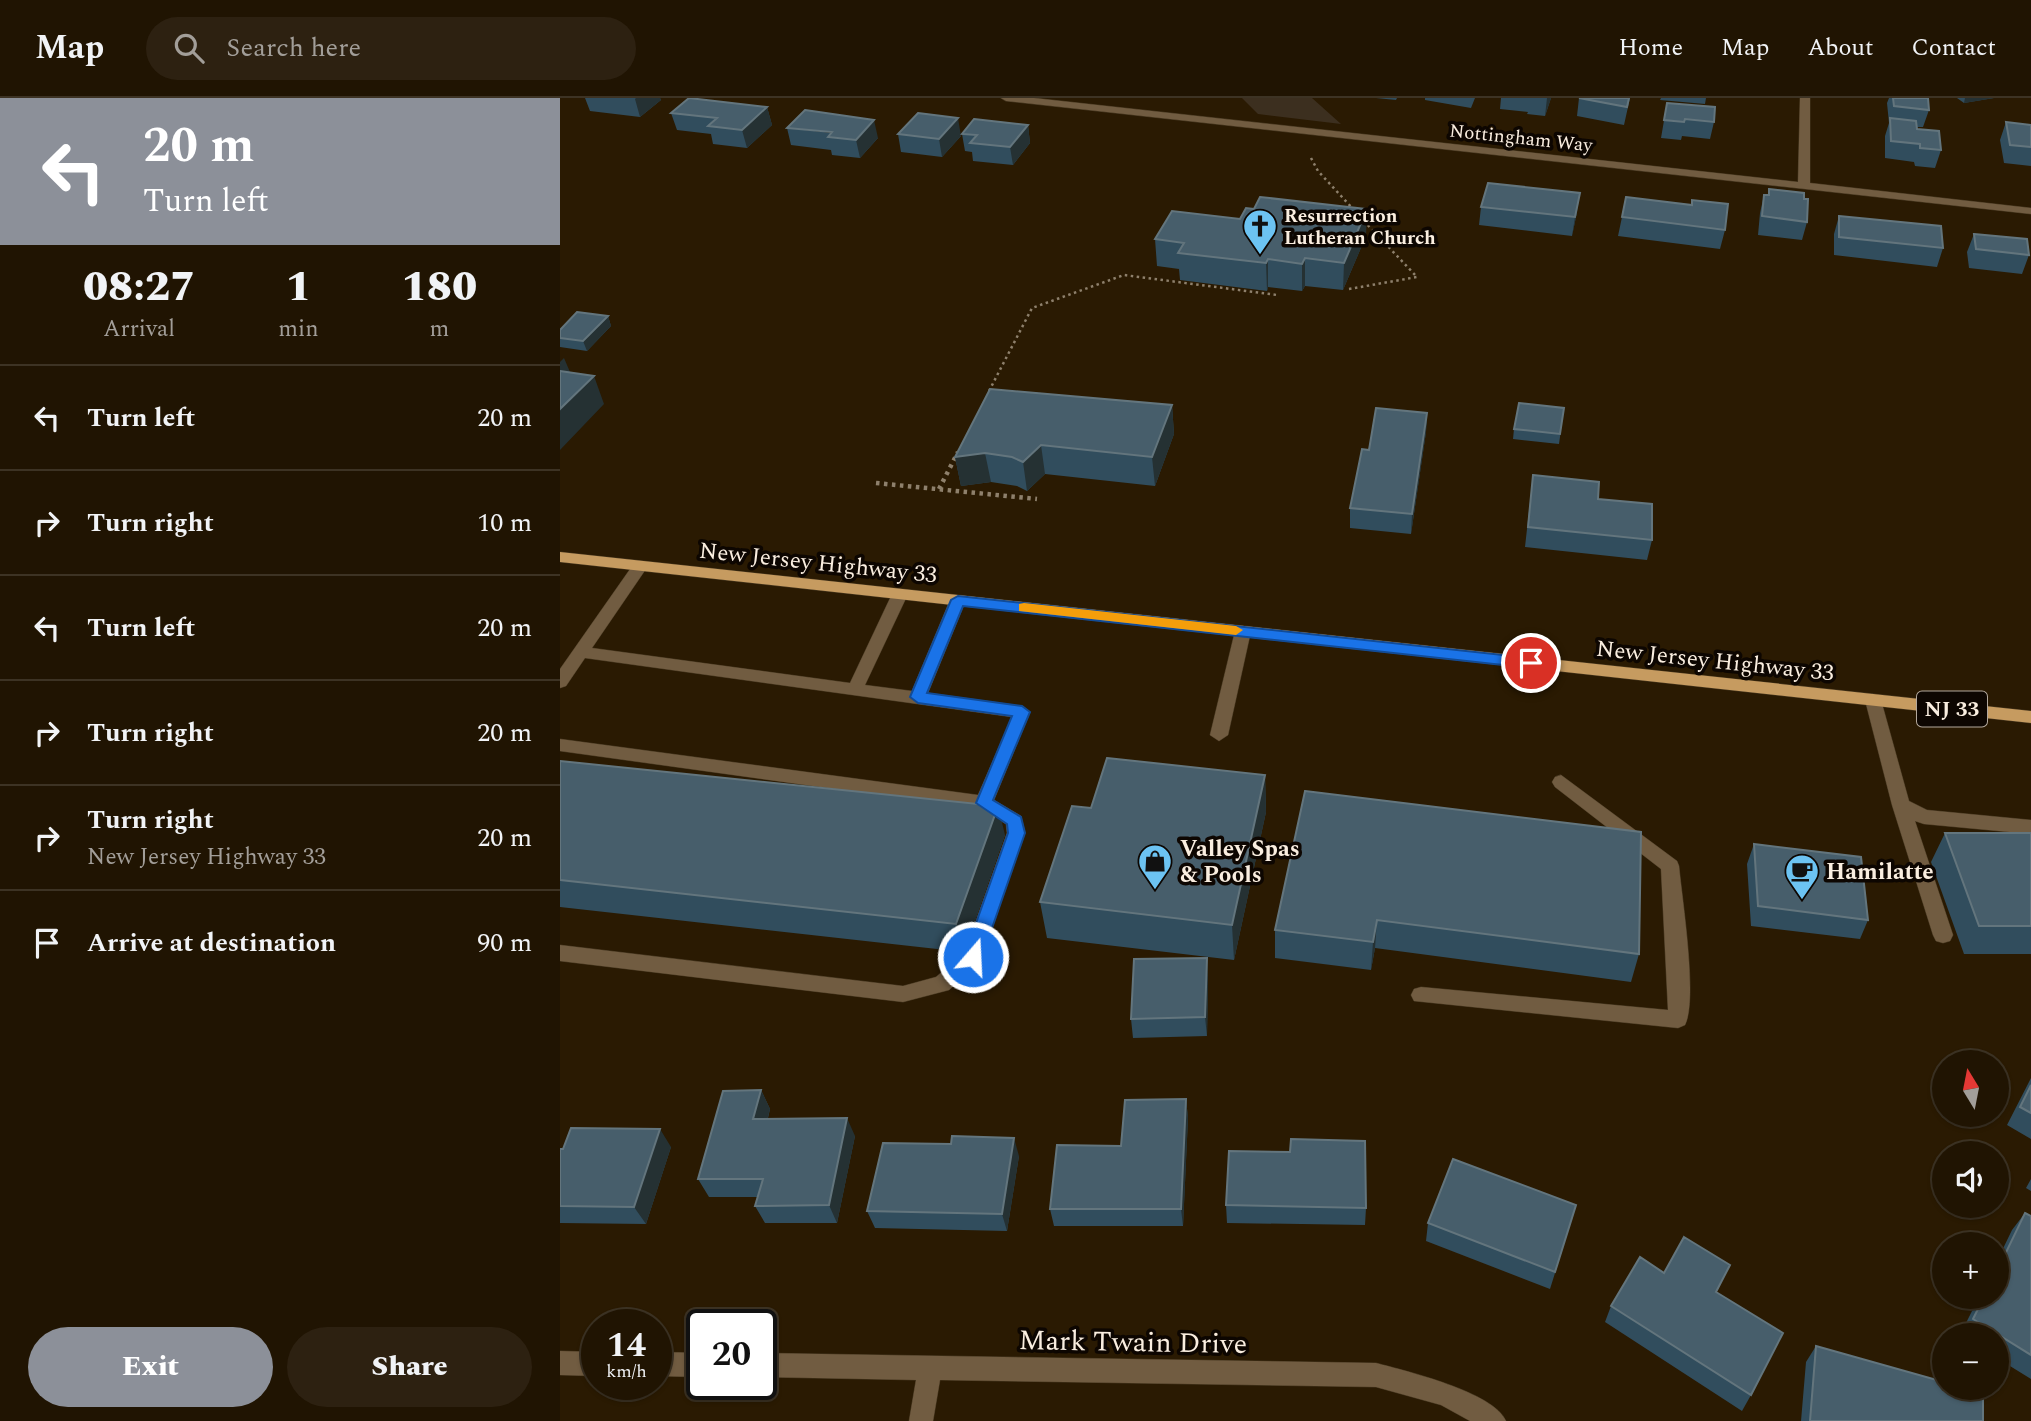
<!DOCTYPE html>
<html lang="en">
<head>
<meta charset="utf-8">
<style>
	body { margin:0; font-family:Spectral,serif; background:#2d2111; color:#f1f3f6; height:100vh; display:flex; flex-direction:column; font-size:26px; white-space:nowrap }
	* { box-sizing:border-box; margin:0 }
	p { font-size:23px; color:#a29e99 }
	.icon { flex:none; width:38px; height:38px; fill:none; stroke:currentColor; stroke-width:2; stroke-linecap:round; stroke-linejoin:round }
	.map { position:relative; flex:1; overflow:hidden }
	.sheet { display:flex; flex-direction:column; background:#201402; width:560px }
	.sheet>* { flex:none }
	.hud { background:#8c9099; color:#fff; overflow:hidden }
	.needle { width:46px; rotate:350deg }
	.controls { position:absolute; left:1372px; top:952px; display:grid; gap:14px }
	.controls a { display:grid; place-items:center; width:77px; height:77px; border-radius:50%; background:#201402; box-shadow:0 2px 5px #0004,0 0 0 2px #3d3324; font-size:35px }
	.speed { position:absolute; left:21px; top:1211px; display:flex; gap:14px; font-size:35px; font-weight:700; text-align:center }
	.speed>* { display:grid; place-content:center; width:91px; height:91px; border-radius:50%; background:#201402; box-shadow:0 2px 5px #0004,0 0 0 2px #3d3324; line-height:1 }
	.speed small { font-size:18px; font-weight:400 }
	.speed .limit { border:4px solid #111; border-radius:10px; background:#fff; color:#111 }
	.pin { position:absolute; display:grid; place-items:center; width:60px; height:60px; color:#fff; margin:-30px; border:4px solid #fff; border-radius:50%; box-shadow:0 2px 7px #0007 }
	.me { position:absolute; width:77px; margin:-38px; rotate:19deg; stroke-linejoin:round; filter:drop-shadow(0 0 5px #0008) }
	.turn { display:flex; align-items:center; gap:24px; height:147px; padding:0 28px; font-size:32px }
	.turn .icon { width:91px; height:91px; stroke-width:2.5 }
	.turn b { display:block; font-size:49px; line-height:60px }
	.eta { display:flex; justify-content:space-evenly; align-items:center; height:119px; text-align:center }
	.eta b { font-size:42px; font-weight:800; line-height:49px }
	.primary-button { display:flex; gap:14px; margin-top:auto; padding:14px 28px }
	.primary-button a { flex:1; height:80px; border-radius:42px; background:#8c9099; color:#fff; font-size:28px; font-weight:800; line-height:80px; text-align:center }
	.primary-button a+a { background:#2d2111; color:#f1f3f6 }
	ul { padding:0; list-style:none }
	li { display:flex; align-items:center; gap:21px; height:105px; padding:0 28px; border-top:2px solid #3d3324 }
	li div { flex:1 }
	li b { display:block; font-size:26px }
	li em { font-style:normal }
	header { display:flex; align-items:center; gap:42px; box-sizing:border-box; height:98px; padding:0 35px; background:#201402; border-bottom:2px solid #3d3324 }
	header strong { font-size:33px }
	nav { display:flex; gap:38px; margin-inline-start:auto; font-size:24px }
	.search { width:490px; height:63px; background:#2d2111; display:flex; align-items:center; gap:18px; box-sizing:border-box; padding:0 24px; border-radius:38px; color:#a29e99; font-size:26px }
	main { display:flex; flex:1; min-height:0 }
	.map>svg:first-child { display:block }
	.green { fill:#3c2f1f }
	.lines { fill:none; stroke-linecap:round; stroke-linejoin:round }
	.minor-casing { stroke:#473821; stroke-width:1 }
	.major-casing { stroke:#473821; stroke-width:1 }
	.path-far1 { stroke:#8e806c; stroke-width:2.5; stroke-dasharray:2.5 3.5; stroke-linecap:butt }
	.path { stroke:#8e806c; stroke-width:4.5; stroke-dasharray:3.5 4.5; stroke-linecap:butt }
	.minor { fill:#715c41; fill-rule:evenodd }
	.major { fill:#c69b60; fill-rule:evenodd }
	.wall { fill:#314d5d }
	.shaded-wall { fill:#253133 }
	.building { fill:#475e6b; stroke:#63757d; stroke-width:2 }
	.route { fill:#1a73e8; stroke:#114b97; stroke-width:2 }
	.slow { fill:#f59e0b }
	.labels { text-anchor:middle; stroke-width:7; stroke-linejoin:round; paint-order:stroke }
	.far-street-label { font-size:19px; fill:#faeee0; stroke:#0d0601 }
	.far-poi-label { font-size:19px; font-weight:bold; fill:#faeee0; stroke:#0d0601; text-anchor:start }
	.shield { fill:#0d0601; stroke:#b3a89d; stroke-width:2 }
	.shield-label { font-size:21px; font-weight:bold; fill:#faeee0 }
	.street-label { font-size:23px; fill:#faeee0; stroke:#0d0601 }
	.poi-label { font-size:23px; font-weight:bold; fill:#faeee0; stroke:#0d0601; text-anchor:start }
	.near-street-label { font-size:28px; fill:#faeee0; stroke:#0d0601 }
</style>
</head>
<body>
<header>
<strong>Map</strong>
<div class="search"><svg class="icon" aria-label="search" viewBox="0 0 24 24"><circle cx="10" cy="10" r="6"/><path d="M15 15l6 6"/></svg>Search here</div>
<nav><a>Home</a><a>Map</a><a>About</a><a>Contact</a></nav>
</header>
<main>
<section class="sheet">
<div class="hud">
<div class="turn"><svg class="icon" aria-label="left" viewBox="0 0 24 24"><path d="M17 20v-9H6M10 6l-5 5 5 5"/></svg><div><b>20 m</b>Turn left</div></div>
</div>
<div class="eta">
<div><b>08:27</b><p>Arrival</p></div>
<div><b>1</b><p>min</p></div>
<div><b>180</b><p>m</p></div>
</div>
<ul>
<li><svg class="icon" aria-label="left" viewBox="0 0 24 24"><path d="M17 20v-9H6M10 6l-5 5 5 5"/></svg><div><b>Turn left</b></div><em>20 m</em></li>
<li><svg class="icon" aria-label="right" viewBox="0 0 24 24"><path d="M7 20v-9h11M14 6l5 5-5 5"/></svg><div><b>Turn right</b></div><em>10 m</em></li>
<li><svg class="icon" aria-label="left" viewBox="0 0 24 24"><path d="M17 20v-9H6M10 6l-5 5 5 5"/></svg><div><b>Turn left</b></div><em>20 m</em></li>
<li><svg class="icon" aria-label="right" viewBox="0 0 24 24"><path d="M7 20v-9h11M14 6l5 5-5 5"/></svg><div><b>Turn right</b></div><em>20 m</em></li>
<li><svg class="icon" aria-label="right" viewBox="0 0 24 24"><path d="M7 20v-9h11M14 6l5 5-5 5"/></svg><div><b>Turn right</b><p>New Jersey Highway 33</p></div><em>20 m</em></li>
<li><svg class="icon" aria-label="arrive" viewBox="0 0 24 24"><path d="M6 21V4h12l-3 4 3 4H6"/></svg><div><b>Arrive at destination</b></div><em>90 m</em></li>
</ul>
<div class="primary-button"><a>Exit</a><a>Share</a></div>
</section>
<div class="map">
<svg width="1471" height="1323" viewBox="0 0 1471 1323">
	<rect width="100%" height="100%" fill="#2a1a02"/>
	<!-- green -->
	<path class="green" d="M682,0h70l29,26 -83,-10z"/>
	<g class="lines">
		<!-- minor casing -->
		<g class="minor-casing">
			<path id="minor" d="M441,0h33l764,84 2,-84h10v85l221,25v6l-1025,-113z
				M80,463l8,5 -56,82 258,35 42,-89 8,-5 8,5 -43,91 47,6 38,-91 2,-4h12l2,4 -38,93 94,13 8,6 -36,88 27,16 4,17 -45,130 -31,27 -46,12 -343,-41v-16l343,41 33,-9 29,-25 42,-119 -1,-9 -26,-15 -420,-58v-12l418,56 34,-78 -427,-59 -19,28 -6,2v-19l75,-107z
				M683,528l8,5 -23,104 -9,6 -9,-6 25,-104z
				M1313,596l8,6 28,101 18,9 104,10v14l-107,-10 -9,-3 38,114 -3,6 -7,2 -7,-2 -3,-6 -41,-130 -27,-105z
				M1001,677l116,86 2,5c3,33 19,133 6,159l-7,3 -264,-27 -3,-6 3,-6 7,-2 247,23 -7,-141 -106,-82 -3,-5 3,-5z
				M0,1253l37,1v24l-37,-1z
				M96,1254l46,1v24l-46,-1z
				M201,1255l615,10c30,8 118,29 130,58h-36l-29,-16 -65,-18 -436,-7 -7,41h-24l7,-41 -155,-3z"/>
		</g>
		<!-- major casing -->
		<g class="major-casing">
			<path id="major" d="M0,454l1471,159v12l-1471,-161z"/>
		</g>
		<!-- path-far1 -->
		<path class="path-far1" d="M751,60l7,13 36,39
			M789,191l68,-12 -55,-58
			M429,293l43,-83 92,-33 153,20"/>
		<!-- path -->
		<path class="path" d="M316,385l161,16
			M379,391l19,-37"/>
		<!-- minor -->
		<use href="#minor" class="minor"/>
		<!-- major -->
		<use href="#major" class="major"/>
	</g>
	<!-- wall -->
	<path class="wall" d="M25,0h75l1,2 -21,17 -50,-6z
		M816,0h21l-1,2z
		M865,0h50l-4,10 -46,-8z
		M941,0h50l-6,18 -18,-2 1,-2 -28,-3z
		M1019,0h51l-6,27 -47,-9z
		M1101,0h45l-1,6 -45,-4z
		M1329,0h39l1,12 -6,17h-6v2l24,21 -6,18 -20,-2 -1,-4 -29,-4v-22l4,-13 -2,-20z
		M1397,0h37l-30,5z
		M1107,5l47,19 -4,17 -28,-3 -1,4 -20,-2z
		M207,9l5,18 -25,23 -34,-4 -2,-10 -34,-4 -6,-17z
		M1446,24l25,3v41l-27,-3 -4,-23z
		M468,27l2,18 -17,22 -40,-4 -1,-9 -7,-1 -3,-17z
		M227,30l91,10 -18,20 -28,-3 -1,-5 -40,-5z
		M338,36l63,2 -19,21 -41,-5z
		M1209,91l35,10 3,23 -5,18 -44,-5 2,-22 4,-18h4z
		M921,109l96,5 -5,24 -93,-11z
		M1279,118l104,32 -6,19 -103,-12v-21z
		M1062,119l103,13 -5,19 -102,-13z
		M1414,136l55,21 -7,19 -53,-6 -2,-16z
		M806,138l-23,54 -38,-4 -3,5 -34,-4 -1,4 -87,-11 -1,-11 -22,-3 -2,-27z
		M48,218l3,10 -24,25 -27,-4v-17z
		M612,307l2,29 -19,52 -110,-12 -18,17 -10,-5 -26,-4 -30,4 -6,-29z
		M1004,310l-5,36 -46,-5 1,-10z
		M867,315l-1,19 -15,102 -61,-6v-20l19,-58z
		M973,377l65,24 54,41 -5,20 -122,-13z
		M0,663l445,74 -41,117 -404,-45z
		M705,677l1,37 -32,148 -187,-22 -7,-36 51,-94z
		M745,693l334,163 -8,28 -256,-34 -4,22 -96,-12v-28z
		M1385,735h86v121h-67l-33,-92z
		M1194,746l114,76 -8,19 -109,-13 -4,-62z
		M648,879l-1,59 -74,2 -2,-19z
		M1471,980v61l-24,-14z
		M201,992l9,19 -2,9 87,18 -18,87h-72l-10,-17 3,-9h-49l-11,-18z
		M626,1001l2,19 -5,108h-129l-4,-17 71,-63z
		M111,1049l-25,77 -86,-1v-74z
		M730,1054l76,56 -1,17 -138,-2 -1,-18z
		M459,1058l-12,75 -132,-3 -8,-17z
		M1471,1081v12l-5,-3z
		M1465,1115l6,3v163l-34,-21v-23h-37l19,-38h18v-36l15,-31z
		M1011,1124l-21,67 -124,-48 2,-18z
		M1104,1175l53,19 34,103 -9,16 -137,-89 6,-16z
		M1256,1248l167,75h-182l5,-59z"/>
	<!-- shaded-wall -->
	<path class="shaded-wall" d="M76,0h24l1,2 -21,17 -5,-18z
		M987,0h4l-6,18z
		M1405,0h29l-30,5z
		M207,9l5,18 -25,23 -5,-18z
		M398,20l3,18 -19,21 -3,-18z
		M314,22l4,18 -18,20 -4,-18z
		M468,27l2,18 -17,22 -3,-18z
		M1020,95l-3,19 -5,24 3,-19z
		M807,111l-1,27 -23,54 1,-27z
		M745,160v28l-3,5v-27z
		M708,161v28l-1,4 -1,-28z
		M48,218l3,10 -24,25 -4,-10z
		M4,260l12,28 -16,3v-27z
		M34,278l10,28 -44,46v-41z
		M612,307l2,29 -19,52 -3,-29z
		M867,315l-1,19 -15,102 1,-20z
		M481,347l4,29 -18,17 -4,-29z
		M425,355l6,29 -30,4 -6,-29z
		M705,677l1,37 -32,148 -2,-35z
		M438,708l7,29 -41,117 -8,-28z
		M817,822l-2,28 -4,22 2,-28z
		M647,860l1,19 -1,59 -2,-19z
		M201,992l9,19 -7,28 -10,-18z
		M626,1001l2,19 -5,108 -2,-17z
		M287,1020l8,18 -18,87 -8,-18z
		M100,1031l11,18 -25,77 -12,-17z
		M454,1040l5,18 -12,75 -5,-17z"/>
	<!-- building -->
	<path class="building" d="M129,0l78,9 -25,23 -34,-4 9,-8 -46,-5z
		M1019,0h50l-2,9z
		M1333,0h35l1,12 -35,-4z
		M1107,5l48,4 -1,15 -29,-3 -1,3 -20,-2z
		M245,12l69,10 -18,20 -28,-3 4,-5 -45,-4z
		M358,15l40,5 -19,21 -41,-5z
		M1330,20l26,3 1,8 22,2 2,19 -21,-2v-4l-29,-3z
		M414,21l54,6 -18,22 -40,-4 7,-8 -15,-1z
		M1446,24l25,3v22l-21,-2z
		M928,85l92,10 -5,24 -94,-10z
		M1209,91l35,4v6h4l-1,23 -45,-6 2,-21h5z
		M700,99l107,12 -23,54 -39,-5 -3,6 -34,-5 -2,4 -88,-10 6,-10 -29,-4 17,-28 68,8 6,-11 8,1z
		M1066,99l66,8v-5l36,4 -3,26 -103,-13z
		M1279,118l102,10 2,22 -104,-11z
		M1414,136l53,5 2,16 -53,-6z
		M17,214l31,4 -25,25 -23,-3v-8z
		M0,273l34,5 -34,33z
		M430,291l182,16 -20,52 -111,-12 -18,17 -11,-5 -27,-4 -30,4z
		M959,305l45,5 -4,26 -46,-5z
		M816,310l51,5 -15,101 -62,-6 12,-59 7,1z
		M973,377l66,7 -1,17 54,5v36l-124,-13z
		M547,660l158,17 -33,150 -192,-23 32,-96 19,2z
		M0,663l438,45 -42,118 -396,-44z
		M745,693l336,41 -2,122 -262,-34 -4,22 -98,-12z
		M1385,735h86v93h-52z
		M1194,746l107,13 7,63 -110,-14z
		M647,860l-2,59 -74,2 3,-60z
		M1471,987v28l-11,-6z
		M201,992l-8,29 94,-1 -18,87 -74,1 8,-27h-65l25,-88z
		M626,1001l-5,110h-131l7,-64 64,1 4,-46z
		M11,1030l89,1 -26,78 -74,-1v-57h3z
		M392,1038l62,2 -12,76 -135,-3 16,-68 68,1z
		M731,1041l74,2 1,67 -140,-3 3,-54 61,1z
		M893,1061l123,46 -21,67 -127,-49z
		M1465,1115l6,3v139l-58,-36 11,-22h13v-26z
		M1124,1139l46,28 -14,27 67,41 -32,62 -140,-89 29,-49 24,16z
		M1256,1248l128,36v6h21l18,5v28h-173z"/>
	<!-- route -->
	<path class="route" d="M398,498l573,62 7,5 -7,5 -568,-62 -36,87 95,13 8,6 -37,88 28,17 4,16 -43,124 -9,8 -9,-8 44,-124 -1,-9 -31,-21 36,-87 -94,-13 -8,-6 41,-97z"/>
	<!-- slow -->
	<path class="slow" d="M464,505l212,23 7,4 -7,5 -217,-24v-7z"/>
	<!-- icons -->
	<defs>
		<g id="church-pin" transform="scale(1.75)"><path d="M0 17L-7.5 6A9.5 9.5 0 1 1 7.5 6Z" fill="#6cc3f2" stroke="#0d0601"/><path d="M-1.2-6h2.4v3.5h3.3v2.4h-3.3V6h-2.4V-.1h-3.3v-2.4h3.3Z" fill="#111"/></g>
		<g id="shop-pin" transform="scale(1.75)"><path d="M0 17L-7.5 6A9.5 9.5 0 1 1 7.5 6Z" fill="#6cc3f2" stroke="#0d0601"/><path d="M-5-2.5h2.3a2.7 3.5 0 0 1 5.4 0H5L5.5 6h-11ZM-1.5-2.5h3a1.5 2.3 0 0 0-3 0Z" fill="#111"/></g>
		<g id="cafe-pin" transform="scale(1.75)"><path d="M0 17L-7.5 6A9.5 9.5 0 1 1 7.5 6Z" fill="#6cc3f2" stroke="#0d0601"/><path d="M-5.5-4.5H6V0H3Q3 3.5 0 3.5H-2.5Q-5.5 3.5-5.5 0ZM3-3.2v2h1.7v-2ZM-6 4.5H4V6H-6Z" fill="#111"/></g>
	</defs>
	<g fill-rule="evenodd">
		<use href="#church-pin" x="700" y="128"/>
		<use href="#shop-pin" x="595" y="763"/>
		<use href="#cafe-pin" x="1242" y="773"/>
	</g>
	<g class="labels">
		<!-- far-street labels -->
		<g class="far-street-label">
			<text transform="translate(961 39) rotate(6)" y="7">Nottingham Way</text>
		</g>
		<!-- far-poi labels -->
		<g class="far-poi-label">
			<text x="724" y="124">Resurrection<tspan x="724" dy="22">Lutheran Church</tspan></text>
		</g>
		<!-- shield labels -->
		<rect class="shield" x="1357" y="593.5" width="70" height="35" rx="5"/>
		<g class="shield-label">
			<text x="1392" y="618">NJ 33</text>
		</g>
		<!-- street labels -->
		<g class="street-label">
			<text transform="translate(258 464) rotate(6)" y="8">New Jersey Highway 33</text>
			<text transform="translate(1155 562) rotate(6)" y="8">New Jersey Highway 33</text>
		</g>
		<!-- poi labels -->
		<g class="poi-label">
			<text x="620" y="758">Valley Spas<tspan x="620" dy="26">&amp; Pools</tspan></text>
			<text x="1266" y="781">Hamilatte</text>
		</g>
		<!-- near-street labels -->
		<g class="near-street-label">
			<text transform="translate(573 1243) rotate(1)" y="10">Mark Twain Drive</text>
		</g>
	</g>
</svg>
<div class="controls">
<a><svg class="needle" viewBox="-14 -14 28 28"><path d="M0-13l5 13h-10z" fill="#e53935"/><path d="M0 13l5-13h-10z" fill="#a29e99"/></svg></a>
<a><svg class="icon" aria-label="sound" viewBox="0 0 24 24"><path d="M4 9h4l5-4v14l-5-4H4zM17 9q2 3 0 6"/></svg></a>
<a>+</a>
<a>−</a>
</div>
<div class="speed"><div>14<small>km/h</small></div><div class="limit">20</div></div>
<div class="pin" style="left:971px;top:565px;background:#d93025"><svg class="icon" aria-label="arrive" viewBox="0 0 24 24"><path d="M6 21V4h12l-3 4 3 4H6"/></svg></div>
<svg class="me" style="left:413px;top:859px" viewBox="-20 -20 40 40"><circle r="17" fill="#1a73e8" stroke="#fff" stroke-width="3"/><path d="M0-11L8 9 0 5-8 9z" fill="#fff"/></svg>
</div>
</main>
</body>
</html>
